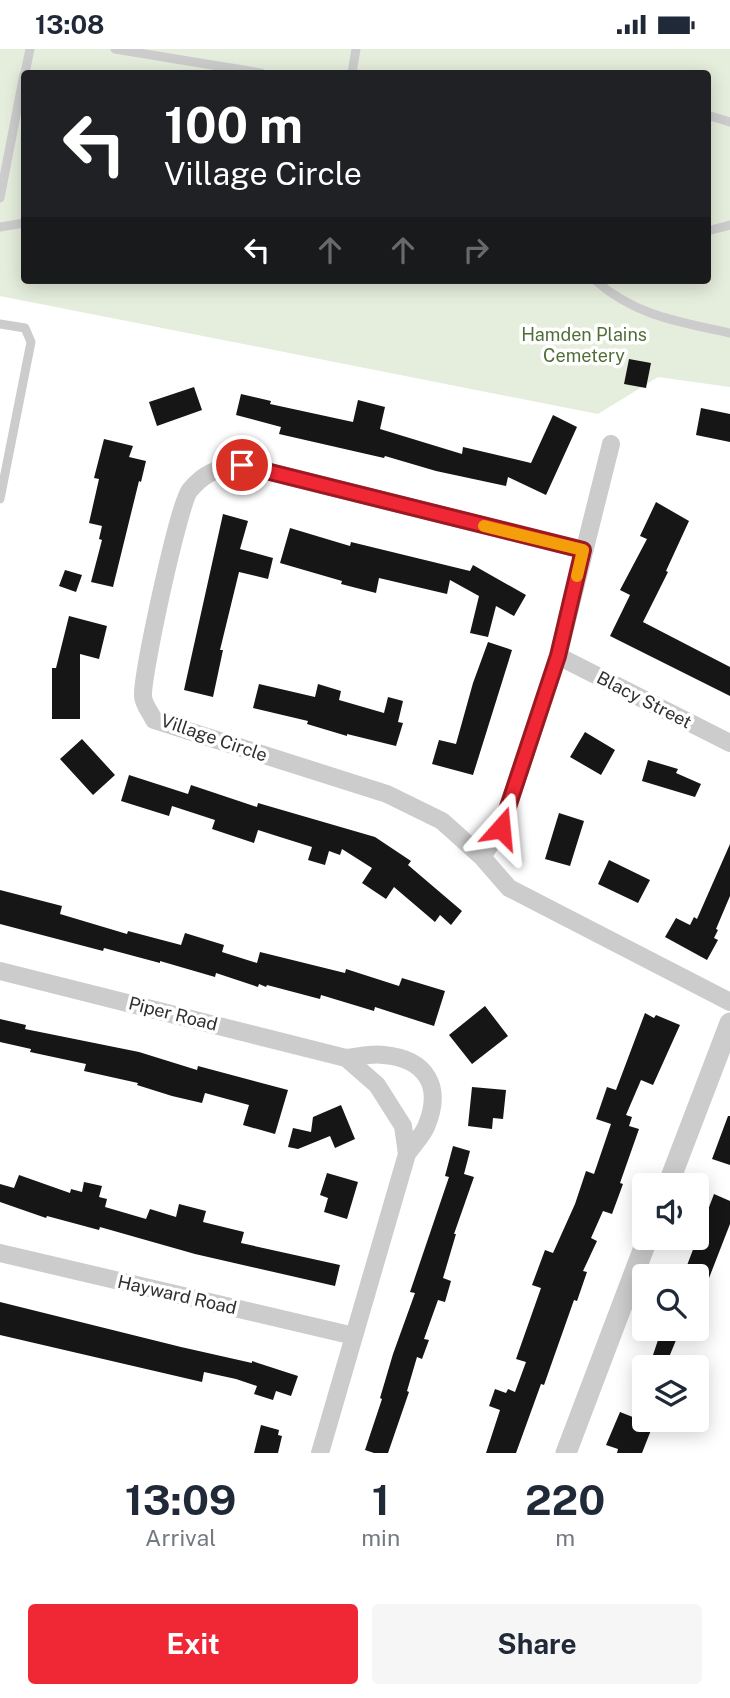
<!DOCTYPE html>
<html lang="en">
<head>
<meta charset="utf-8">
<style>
	body { margin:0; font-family:"Public Sans",sans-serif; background:#f6f6f7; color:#1f2937; height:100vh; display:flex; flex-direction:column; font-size:26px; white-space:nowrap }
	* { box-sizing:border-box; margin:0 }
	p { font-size:23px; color:#747a83 }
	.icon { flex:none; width:38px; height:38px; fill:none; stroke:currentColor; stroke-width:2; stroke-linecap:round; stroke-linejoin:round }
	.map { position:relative; height:1404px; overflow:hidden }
	.drawer { display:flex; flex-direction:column; background:#fff; flex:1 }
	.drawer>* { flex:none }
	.guide { position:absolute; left:21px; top:21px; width:690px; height:214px; border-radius:7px; box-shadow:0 4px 18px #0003; background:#202124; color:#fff; overflow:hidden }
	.tools { position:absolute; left:632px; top:1124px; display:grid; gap:14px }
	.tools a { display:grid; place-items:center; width:77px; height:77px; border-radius:7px; background:#fff; box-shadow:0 4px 18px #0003; font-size:35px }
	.pin { position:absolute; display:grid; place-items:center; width:60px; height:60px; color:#fff; margin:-30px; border:4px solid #fff; border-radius:50%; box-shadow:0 2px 7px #0007 }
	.me { position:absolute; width:77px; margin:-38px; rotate:18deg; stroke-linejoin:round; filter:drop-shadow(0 0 5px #0008) }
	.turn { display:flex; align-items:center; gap:24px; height:147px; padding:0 28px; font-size:32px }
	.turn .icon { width:91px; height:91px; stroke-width:2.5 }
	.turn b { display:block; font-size:49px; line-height:60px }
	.lanes { display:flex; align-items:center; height:66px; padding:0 28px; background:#0003; justify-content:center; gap:35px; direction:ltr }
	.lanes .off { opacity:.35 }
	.eta { display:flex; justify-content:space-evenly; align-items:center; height:119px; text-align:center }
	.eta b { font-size:42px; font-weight:700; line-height:49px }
	.button { display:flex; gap:14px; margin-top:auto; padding:14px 28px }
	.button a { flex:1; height:80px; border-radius:7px; background:#f02734; color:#fff; font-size:28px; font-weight:700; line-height:80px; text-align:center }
	.button a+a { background:#f6f6f7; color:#1f2937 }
	.status { display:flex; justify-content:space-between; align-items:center; height:49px; padding:0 35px; background:#fff; direction:ltr }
	.status svg { height:19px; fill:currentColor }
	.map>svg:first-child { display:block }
	.green { fill:#e5eddc; fill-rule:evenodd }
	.building { fill:#161616 }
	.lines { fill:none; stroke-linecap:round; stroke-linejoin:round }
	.service { stroke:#ccc; stroke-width:9 }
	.minor { stroke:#ccc; stroke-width:18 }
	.tertiary { stroke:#ccc; stroke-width:21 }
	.route-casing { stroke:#9c1922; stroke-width:18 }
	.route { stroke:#f02734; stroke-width:12 }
	.slow { stroke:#f59e0b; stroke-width:12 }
	.labels { text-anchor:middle; stroke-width:7; stroke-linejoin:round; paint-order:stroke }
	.park-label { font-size:18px; fill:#516e39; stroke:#fff }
	.street-label { font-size:18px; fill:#2f2f2f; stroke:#fff }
</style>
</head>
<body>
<div class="status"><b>13:08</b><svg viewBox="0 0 49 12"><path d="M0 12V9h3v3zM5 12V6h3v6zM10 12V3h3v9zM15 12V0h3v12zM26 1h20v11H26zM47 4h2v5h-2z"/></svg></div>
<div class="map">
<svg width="730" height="1404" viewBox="0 0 730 1404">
	<rect width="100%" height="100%" fill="#fff"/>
	<!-- green -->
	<path class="green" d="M0,0h730v338l-72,-10 -60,37 -598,-118zM24,24h683v207h-683z"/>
	<!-- building -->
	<path class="building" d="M629,310l22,4 -5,25 -22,-4z
		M194,338l8,23 -45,16 -8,-24z
		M241,345l30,7 -1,3 83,18 5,-22 27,7 -5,22 82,25 1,-7 68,16 22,-48 24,12 -31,68 -38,-18 -2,9 -70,-15 -51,-15 -1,2 -105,-24 2,-7 -45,-12z
		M701,359l29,6v28l-34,-7z
		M104,390l29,7 -4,11 17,4 -5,21 -2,-1 -26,106 -22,-5 11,-42 -3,-1 3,-13 -13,-3 10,-44 -5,-1z
		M656,453l33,19 -23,50 2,1 -25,50 87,45v29l-120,-60 20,-41 -10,-5 27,-51 -7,-3z
		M223,465l25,7 -8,28 33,9 -5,21 -29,-7 -19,78h3l-10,47 -29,-7z
		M290,479l60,18 1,-4 119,29 3,-6 53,30 -12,21 -18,-10 -8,31 -18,-4 9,-37 -29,-16 -3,14 -68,-16 -3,15 -35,-9 1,-3 -62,-18z
		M65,521l17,5 -6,17 -17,-6z
		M69,567l38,10 -8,33 -19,-5v65h-28v-51h4z
		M488,593l24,8 -39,125 -41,-11 7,-24 17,4 17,-61z
		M259,635l56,13 3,-13 23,7 -2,9 45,13 4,-16 15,4 -5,21 5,1 -7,23 -49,-12v2l-40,-12 1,-3 -55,-13z
		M585,683l30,18 -14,25 -31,-18z
		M82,690l33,36 -22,20 -33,-36z
		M648,711l30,9 -2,4 25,11 -6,13 -53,-16z
		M129,726l59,19 3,-9 66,22 1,-4 117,34 36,24 -3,4 54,46 -11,14 -11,-10 -5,7 -41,-35 -8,12 -24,-16 10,-15 -30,-19 -2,6 -11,-4 -4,14 -17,-5 4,-13 -32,-10 -22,-7 -4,13 -42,-14 3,-9 -43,-14 -3,10 -48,-15z
		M559,764l25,8 -14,45 -25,-7z
		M730,795v52l-14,33 2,1 -4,8 4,2 -11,20 -42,-23 11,-19 14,7 4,-8 3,2z
		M609,811l41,20 -12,23 -40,-19z
		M0,841l62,16 -2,8 67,20 1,-3 53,14 4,-12 39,12 -2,7 35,11 3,-11 85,21 1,-4 53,17 3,-8 43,13 -11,35 -59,-19 -1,4 -53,-16 -1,4 -53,-14 -1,2 -7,-3 -1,3 -42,-14 -1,4 -55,-16v2l-56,-15 -1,3 -103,-27z
		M485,957l23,30 -36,28 -23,-29z
		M645,964l9,5 2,-3 24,10 -27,60 -12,-5 -15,35 6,2 -3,9 10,3 -19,54 3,1 -11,30 -9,-3 -12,27 6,3 -14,30 4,1 -10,29 -3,-1 -30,85 -3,-1 -25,69h-30l14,-43 -11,-4 6,-17 11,4 2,-4 7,3 11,-30 -10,-3 25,-71 -9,-3 13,-35 8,3 22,-49 11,-33 8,3 17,-50 -15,-5 11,-32 9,3z
		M0,970l26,6 -1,4 114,23 58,18 1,-4 90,24 -13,44 -32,-9 6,-20 -44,-12 -3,10 -30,-7 -35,-11 1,-2 -54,-12 2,-7 -56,-12 1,-3 -31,-7z
		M472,1038l34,3 -3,29 -10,-1 -1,11 -24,-3z
		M341,1056l14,34 -20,9 -5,-12 -32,13 -10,-2 5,-19 18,4 2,-15z
		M728,1067h2v49l-18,-6z
		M453,1097l17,5 -6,23 10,3 -20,57h2l-13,44 8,3 -6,21 -7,-2 -14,39 5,1 -7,19 -5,-2 -10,34 2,1 -21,61h-14l-9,-3 17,-51 -2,-1 13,-44 22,-61 -5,-1 39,-115 -4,-1z
		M327,1124l31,9 -11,37 -23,-7 4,-14 -8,-3z
		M19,1126l51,18 1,-4 11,3 2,-10 18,4 -3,11 8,2 -2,8 41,12 4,-10 26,8 3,-13 27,7 -3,11 41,10 -3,11 99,22 -5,21 -140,-32 -95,-27 -1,3 -52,-14 -1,2 -46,-16v-18l14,4z
		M714,1145l16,7v23l-33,85 -1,-33h-13z
		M0,1253l181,45 71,16v-2l46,15 -7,20 -15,-5 -3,9 -19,-6 3,-8 -21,-7 -32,-7 -2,10 -202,-47z
		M662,1279h19l-16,39h-16z
		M620,1363l33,13 -11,28h-25l1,-4 -12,-4z
		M261,1376l18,5 -1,5 4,1 -4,17h-24z"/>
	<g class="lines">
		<!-- service -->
		<path class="service" d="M115,0l146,24
			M25,24l5,-24
			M352,24l4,-24
			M707,66l23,7
			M0,149l24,-124
			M0,178l24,-4
			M707,182l23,-6
			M595,231c40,36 85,42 135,53
			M0,275l25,4 6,14 -31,157"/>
		<!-- minor -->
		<path class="minor" d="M583,501l-341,-85c-25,5 -35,5 -52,25 -11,12 -48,185 -47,206 0,8 8,17 11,24l233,74 55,27 40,36 27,31 221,114
			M558,607l172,87
			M482,808l19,-29 57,-172 53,-212
			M0,922l346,87 31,27 26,41 4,28 -87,299
			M346,1009c12,-1 26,-5 38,-3 43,4 59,32 42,72 -4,9 -13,18 -19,27
			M0,1204l354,83"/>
		<!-- tertiary -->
		<path class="tertiary" d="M668,1136l62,-162
			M566,1404l82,-216"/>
	</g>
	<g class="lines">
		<!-- route casing -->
		<g class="route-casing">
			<path id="route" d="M242,416l341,85 -25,106 -57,172"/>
		</g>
		<!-- route -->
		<use href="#route" class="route"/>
		<!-- slow -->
		<path class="slow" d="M484,477l99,24 -6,26"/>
	</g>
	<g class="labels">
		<!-- park labels -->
		<g class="park-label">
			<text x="584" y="292">Hamden Plains<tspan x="584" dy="21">Cemetery</tspan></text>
		</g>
		<!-- street labels -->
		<g class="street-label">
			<text transform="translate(644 651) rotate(27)" y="6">Blacy Street</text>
			<text transform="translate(214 689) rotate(19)" y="6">Village Circle</text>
			<text transform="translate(173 965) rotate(14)" y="6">Piper Road</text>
			<text transform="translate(177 1246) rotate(13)" y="6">Hayward Road</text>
		</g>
	</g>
</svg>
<div class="tools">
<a><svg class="icon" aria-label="sound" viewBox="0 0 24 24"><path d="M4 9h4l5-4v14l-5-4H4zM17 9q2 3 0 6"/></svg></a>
<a><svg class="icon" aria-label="search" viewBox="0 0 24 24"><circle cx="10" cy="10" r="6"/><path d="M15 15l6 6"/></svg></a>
<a><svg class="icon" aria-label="layers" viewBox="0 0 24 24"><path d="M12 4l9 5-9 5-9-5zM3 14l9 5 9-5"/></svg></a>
</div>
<div class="pin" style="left:242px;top:416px;background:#d93025"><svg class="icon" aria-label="arrive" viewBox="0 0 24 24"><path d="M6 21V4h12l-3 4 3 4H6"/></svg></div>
<svg class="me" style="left:501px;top:779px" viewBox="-20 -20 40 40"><path d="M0-17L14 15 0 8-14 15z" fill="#f02734" stroke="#fff" stroke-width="4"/></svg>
<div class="guide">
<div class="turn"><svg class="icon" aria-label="left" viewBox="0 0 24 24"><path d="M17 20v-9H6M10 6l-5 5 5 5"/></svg><div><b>100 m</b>Village Circle</div></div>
<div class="lanes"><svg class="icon" aria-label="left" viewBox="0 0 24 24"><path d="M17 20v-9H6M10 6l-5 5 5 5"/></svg><svg class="icon off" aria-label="ahead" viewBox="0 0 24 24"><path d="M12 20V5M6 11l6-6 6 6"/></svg><svg class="icon off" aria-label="ahead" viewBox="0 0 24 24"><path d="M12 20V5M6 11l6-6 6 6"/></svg><svg class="icon off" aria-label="right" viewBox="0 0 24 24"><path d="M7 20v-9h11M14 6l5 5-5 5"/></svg></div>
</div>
</div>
<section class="drawer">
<div class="eta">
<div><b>13:09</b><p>Arrival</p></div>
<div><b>1</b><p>min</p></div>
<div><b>220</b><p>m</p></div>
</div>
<div class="button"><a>Exit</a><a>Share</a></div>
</section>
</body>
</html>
